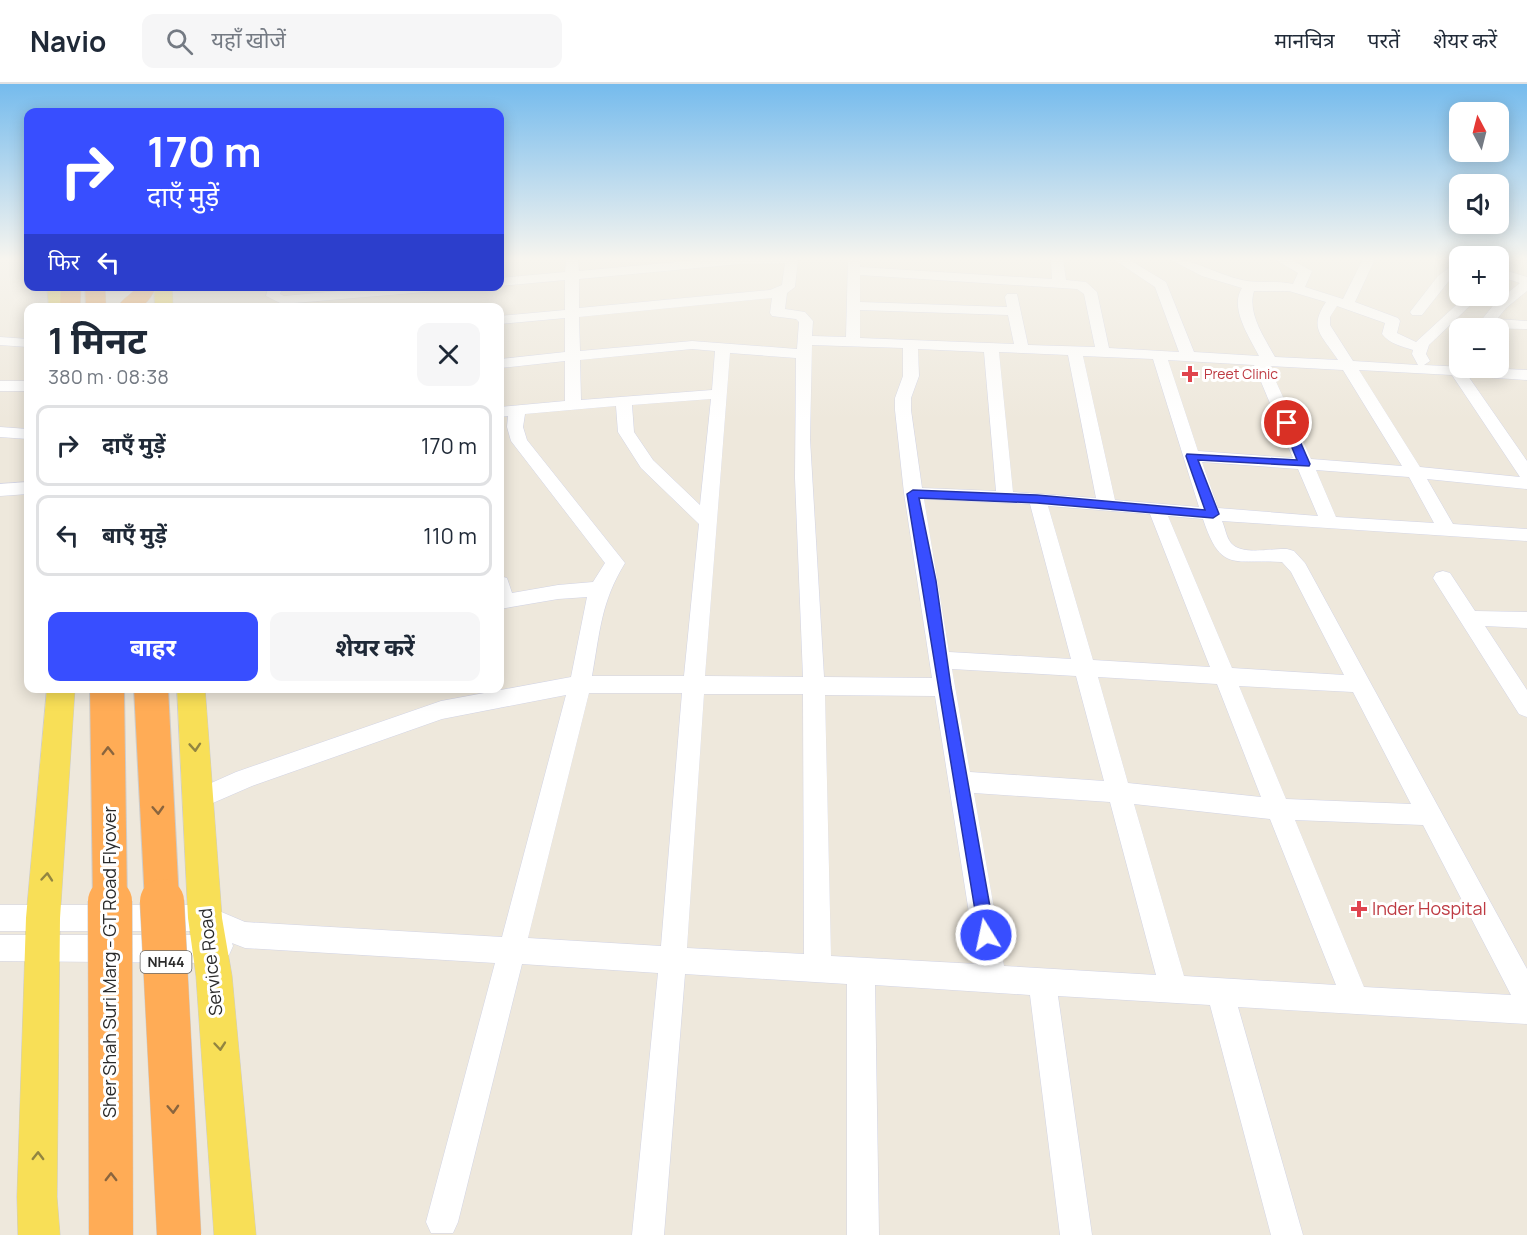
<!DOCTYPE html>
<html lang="hi">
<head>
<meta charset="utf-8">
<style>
	body { margin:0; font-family:Manrope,"Noto Sans Devanagari",sans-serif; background:#f6f6f7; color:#1f2937; height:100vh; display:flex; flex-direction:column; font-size:22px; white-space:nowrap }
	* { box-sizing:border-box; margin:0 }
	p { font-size:20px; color:#747a83 }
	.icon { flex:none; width:33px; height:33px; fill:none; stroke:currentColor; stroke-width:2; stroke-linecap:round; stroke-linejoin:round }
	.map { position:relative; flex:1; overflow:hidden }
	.side { position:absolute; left:24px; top:219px; width:480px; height:390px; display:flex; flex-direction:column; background:#fff; border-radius:12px; box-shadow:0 3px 15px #0003 }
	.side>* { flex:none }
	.top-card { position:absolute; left:24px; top:24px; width:480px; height:183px; border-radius:12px; box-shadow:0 3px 15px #0003; background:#384eff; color:#fff; overflow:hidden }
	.needle { width:39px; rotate:353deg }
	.controls { position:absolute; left:1449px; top:18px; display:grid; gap:12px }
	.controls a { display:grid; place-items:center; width:60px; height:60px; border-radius:12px; background:#fff; box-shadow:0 3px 15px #0003; font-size:30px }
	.pin { position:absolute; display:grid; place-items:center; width:51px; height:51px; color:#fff; margin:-26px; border:3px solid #fff; border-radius:50%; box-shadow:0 2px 6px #0007 }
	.me { position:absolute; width:66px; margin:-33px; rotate:350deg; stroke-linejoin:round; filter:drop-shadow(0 0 4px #0008) }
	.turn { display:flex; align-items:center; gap:21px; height:126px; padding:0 24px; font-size:27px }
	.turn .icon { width:78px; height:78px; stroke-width:2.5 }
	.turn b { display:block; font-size:42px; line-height:51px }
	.then { display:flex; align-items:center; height:57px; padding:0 24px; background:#0003; gap:12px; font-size:22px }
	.round { display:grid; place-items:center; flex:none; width:63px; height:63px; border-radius:12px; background:#f6f6f7 }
	.overview { display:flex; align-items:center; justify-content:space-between; height:102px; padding:0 24px }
	h1 { font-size:36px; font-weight:700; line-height:45px }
	.cta { display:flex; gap:12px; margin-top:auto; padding:12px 24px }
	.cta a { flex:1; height:69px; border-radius:12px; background:#384eff; color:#fff; font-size:24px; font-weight:700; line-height:69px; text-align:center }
	.cta a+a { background:#f6f6f7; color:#1f2937 }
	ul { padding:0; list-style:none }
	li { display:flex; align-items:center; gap:18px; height:81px; margin:0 12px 9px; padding:0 12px; border:3px solid #e0e1e3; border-radius:12px }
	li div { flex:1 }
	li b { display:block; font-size:22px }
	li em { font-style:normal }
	header { display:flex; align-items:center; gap:36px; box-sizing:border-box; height:84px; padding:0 30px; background:#fff; border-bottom:2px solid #e0e1e3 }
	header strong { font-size:28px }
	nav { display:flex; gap:33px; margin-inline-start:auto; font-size:21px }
	.search { width:420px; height:54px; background:#f6f6f7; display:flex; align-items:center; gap:15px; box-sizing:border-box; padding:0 21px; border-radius:12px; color:#747a83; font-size:22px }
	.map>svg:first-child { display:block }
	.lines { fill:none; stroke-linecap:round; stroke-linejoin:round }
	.minor-casing { stroke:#d2d4e5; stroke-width:1 }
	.major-casing { stroke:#ccc; stroke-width:1 }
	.highway-casing { stroke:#ccc; stroke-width:1 }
	.minor { fill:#fff; fill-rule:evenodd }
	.major { fill:#f8df57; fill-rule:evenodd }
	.highway { fill:#ffac56; fill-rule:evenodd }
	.highway-bridge-far1-casing { stroke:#ccc; stroke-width:36; stroke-linecap:butt }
	.highway-bridge-casing { stroke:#ccc; stroke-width:45; stroke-linecap:butt }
	.highway-bridge-far1 { stroke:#ffac56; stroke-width:34 }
	.highway-bridge { stroke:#ffac56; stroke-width:44 }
	.oneway { stroke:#928541 }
	.oneway2 { stroke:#8a653e }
	.route { fill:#384eff; stroke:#2433a6; stroke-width:1.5 }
	.health-dot { fill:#e0444e; stroke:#fff; stroke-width:2 }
	.labels { text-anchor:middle; stroke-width:6; stroke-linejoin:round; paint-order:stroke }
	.far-health-label { font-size:14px; fill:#be3a42; stroke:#fff; text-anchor:start }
	.shield { fill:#fff; stroke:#6b6b6b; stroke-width:1.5 }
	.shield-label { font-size:14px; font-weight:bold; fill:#2b2b2b }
	.near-health-label { font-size:18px; fill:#be3a42; stroke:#fff; text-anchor:start }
	.near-street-label { font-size:18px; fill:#2b2b2b; stroke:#fff }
</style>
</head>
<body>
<header>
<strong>Navio</strong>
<div class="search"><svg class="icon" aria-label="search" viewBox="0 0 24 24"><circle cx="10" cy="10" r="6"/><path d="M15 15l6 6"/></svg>यहाँ खोजें</div>
<nav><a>मानचित्र</a><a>परतें</a><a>शेयर करें</a></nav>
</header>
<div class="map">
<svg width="1527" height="1151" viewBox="0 0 1527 1151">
	<rect width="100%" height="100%" fill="#eee8dc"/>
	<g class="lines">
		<!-- minor casing -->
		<g class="minor-casing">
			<path id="minor" d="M566,175h12l1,12 130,-12h89l-3,28 -8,6 -2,16 20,3 8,9 -1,15 34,1 2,-78h12v8l192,12 -1,-20h12l3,21 20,2 11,10 12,56 70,4 -24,-65 -42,-28h15l38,23 28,70 65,4c-9,-18 -30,-48 -17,-68l-40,-12 -33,-17c25,0 47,15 73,21 18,4 34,0 51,4l5,-11 -24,-14h16l22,12 -7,16 38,12 20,-40h12l-20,43 43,16 2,3 -3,12 19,9 50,-46h14l-51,49 -3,9 4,7 -6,4 103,5v10l-59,-4 59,85v28l-100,-10 26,45 74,5v12l-305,-20c3,6 4,16 9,22 11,13 41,5 56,6l7,2 11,12 222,406v55l-289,-17 65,228h-32l-61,-230 -152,-9 34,239h-32l-30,-240 -155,-10 4,250h-32v-251l-162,-10 -21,261h-32l26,-262 -136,-9 -64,258 -5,11h-22l-5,-11 69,-259 -250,-15 -13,-5 1,3 -4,9 -19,8 -210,-2v-26h214l-10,-4h-204v-26h205l40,17 257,15 64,-242 -124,24 -190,67 -53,23 -8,-3 -4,-7 4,-7 45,-20 205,-71 130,-24 16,-80 -29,2 -58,10v-33l7,2 5,15 46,-8 35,-3 12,-19 -94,-122 -4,-14 1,-11 -8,1v-10l65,-6v-40l-65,7v-9l65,-7v-34l-65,6v-8l65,-6v-30l-65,6v-8l65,-6zM785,179l-3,22 -12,5 -191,18v-29l161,-15zM860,191l217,14 7,5 11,53 -67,-2 -11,-51h-10l-2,3 2,10 -147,-5zM1254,207h35l37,11c-18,27 -4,33 12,58l-63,-3c-11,-20 -28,-44 -21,-66zM772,214l-2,15 2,3 24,3 3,3 -2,27 -105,-8 -112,10 -1,-34zM1337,222l48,17 -3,11c8,10 19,12 31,16l-1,4 6,11 -65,-4 -23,-36v-8zM860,226l148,5 6,29 -154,-6zM812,261l91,3v28l-8,22v12l9,83 28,185 -108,-1 -14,-238zM692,265l23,2 -3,39 -131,10 -1,-40zM918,265l66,3 12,139 -74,-3 -11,-78v-12l8,-22zM999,268l69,3 28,143 -83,-6zM730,269l66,5 -1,120 8,199 -98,-1zM1083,272l70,3 46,148 -84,-7zM1168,276l86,5 39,93 -95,-7zM1269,282l74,4 59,96 -91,-7zM1359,286l93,5 68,102 -100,-10zM711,315l-11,106 -47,-45 -19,-28 -2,-27zM616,322l2,26 23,36 58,56 -15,152h-92c8,-45 9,-74 33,-113l-98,-123 -4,-13 2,-13zM1202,378l96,7 20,47 -100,-8zM1316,386l93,7 25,46 -98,-6zM924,415l106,5 41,155 -122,-7zM1048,422l102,8 60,153 -117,-7zM1168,432l35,3c18,54 30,40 79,43l9,10 53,103 -112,-7zM952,585l124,7 28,105 -134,-9zM1098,593l119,7 44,113 -133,-14zM1239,602l114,6 58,112 -125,-5zM589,609h93l-21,253 -133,-8zM704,610h99l1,260 -117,-6zM825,611l110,1 42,268 -146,-8zM974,709l136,9 46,173 -152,-9zM1134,720l136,15 66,166 -152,-9zM1295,736l128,5 88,170 -147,-8z
				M1460,176v11l-12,11 -26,33h-10l-2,-3 28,-36z
				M1498,184l29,9v14l-21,17 -9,11 30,2v8l-52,-1 21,-26 24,-19 -22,-7z
				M269,202h14l-3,8 4,2 110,-10h61l-6,4 -167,14 -16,-8z
				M0,253l28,2v8l-28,-2z
				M0,297h28v10h-28z
				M0,343l28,2v10l-28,-2z
				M28,398v12l-28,2v-12z
				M1443,487l7,2 25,38 52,1v16l-42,-2 42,64v27l-8,-3 -86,-136 3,-5z"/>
		</g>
		<!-- major casing -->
		<g class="major-casing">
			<path id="major" d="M47,202h18l2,22h-18z
				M154,202h18l1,22h-18z
				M47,604h28l-15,230 -3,279 3,38h-42l-1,-38 9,-279z
				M177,604h28l17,230 10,58 24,259h-42l-18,-259 -8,-58z"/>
		</g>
		<!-- highway casing -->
		<g class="highway-casing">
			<path id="highway" d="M61,202h20l-1,22h-20z
				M85,202h20l1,22h-20z
				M137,202h20c-11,21 -14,22 -37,22l-1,-3c5,-8 13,-10 18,-19z"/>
		</g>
		<!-- minor -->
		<use href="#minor" class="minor"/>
		<!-- major -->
		<use href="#major" class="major"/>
		<!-- highway -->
		<use href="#highway" class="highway"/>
		<!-- highway-bridge-far1 casing -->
		<g class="highway-bridge-far1-casing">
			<path id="highway-bridge-far1" d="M107,604l3,214
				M151,604l11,214"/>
		</g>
		<!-- highway-bridge casing -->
		<g class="highway-bridge-casing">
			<path id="highway-bridge" d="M110,817l1,334
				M162,817l17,334"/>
		</g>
		<!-- highway-bridge-far1 -->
		<use href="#highway-bridge-far1" class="highway-bridge-far1"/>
		<!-- highway-bridge -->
		<use href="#highway-bridge" class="highway-bridge"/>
	</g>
	<!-- one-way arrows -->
	<defs><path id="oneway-chevron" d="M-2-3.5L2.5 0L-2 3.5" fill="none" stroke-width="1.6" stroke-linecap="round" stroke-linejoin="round" transform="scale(1.5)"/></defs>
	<g class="oneway">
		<use href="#oneway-chevron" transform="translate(195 663) rotate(86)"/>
		<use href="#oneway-chevron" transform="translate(47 793) rotate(-85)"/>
		<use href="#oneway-chevron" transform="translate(220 962) rotate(85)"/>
		<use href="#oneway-chevron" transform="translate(38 1072) rotate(-89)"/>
	</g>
	<g class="oneway2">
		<use href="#oneway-chevron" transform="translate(108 667) rotate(-91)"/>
		<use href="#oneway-chevron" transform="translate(158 726) rotate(87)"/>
		<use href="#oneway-chevron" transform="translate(173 1025) rotate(87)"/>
		<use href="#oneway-chevron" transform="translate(111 1093) rotate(-90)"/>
	</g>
	<!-- sky -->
	<linearGradient id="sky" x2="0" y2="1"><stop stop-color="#75bbed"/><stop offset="0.52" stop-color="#f7f5ef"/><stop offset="1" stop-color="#f7f5ef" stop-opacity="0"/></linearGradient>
	<rect width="1527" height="336" fill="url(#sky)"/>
	<!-- route -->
	<path class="route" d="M1287,336l5,3 18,41 -1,2 -111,-6 21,54 -6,4 -176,-15 -118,-5 17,83 15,106 44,248 -3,6 -6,2 -6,-2 -73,-447 6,-4 124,5 168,15 -19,-54 1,-2 110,6 -15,-37z"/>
	<!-- markers -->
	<g class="health-dot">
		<path d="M1187 281h6v6h6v6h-6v6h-6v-6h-6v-6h6z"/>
		<path d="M1356 816h6v6h6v6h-6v6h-6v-6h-6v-6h6z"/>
	</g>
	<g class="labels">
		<!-- far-health labels -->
		<g class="far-health-label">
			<text x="1204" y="295">Preet Clinic</text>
		</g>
		<!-- shield labels -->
		<rect class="shield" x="140.5" y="867" width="51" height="22" rx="4.5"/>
		<g class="shield-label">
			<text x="166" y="883">NH44</text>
		</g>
		<!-- near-health labels -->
		<g class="near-health-label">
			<text x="1372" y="831">Inder Hospital</text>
		</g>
		<!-- near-street labels -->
		<g class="near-street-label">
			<text transform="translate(110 878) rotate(-90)" y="6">Sher Shah Suri Marg - GT Road Flyover</text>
			<text transform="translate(211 878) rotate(-96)" y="6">Service Road</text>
		</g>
	</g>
</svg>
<div class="controls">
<a><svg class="needle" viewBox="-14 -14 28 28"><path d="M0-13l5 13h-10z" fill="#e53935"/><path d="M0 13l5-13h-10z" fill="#747a83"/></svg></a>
<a><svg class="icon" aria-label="sound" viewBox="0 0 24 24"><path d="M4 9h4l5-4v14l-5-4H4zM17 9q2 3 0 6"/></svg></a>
<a>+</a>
<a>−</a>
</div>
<div class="pin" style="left:1287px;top:339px;background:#d93025"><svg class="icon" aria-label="arrive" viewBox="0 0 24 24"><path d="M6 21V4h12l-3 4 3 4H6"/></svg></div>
<svg class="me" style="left:986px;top:851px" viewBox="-20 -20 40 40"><circle r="17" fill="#384eff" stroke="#fff" stroke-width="3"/><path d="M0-11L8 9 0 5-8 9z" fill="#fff"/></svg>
<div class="top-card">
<div class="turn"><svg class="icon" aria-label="right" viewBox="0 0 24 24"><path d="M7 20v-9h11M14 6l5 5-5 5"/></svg><div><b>170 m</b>दाएँ मुड़ें</div></div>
<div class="then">फिर<svg class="icon" aria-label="left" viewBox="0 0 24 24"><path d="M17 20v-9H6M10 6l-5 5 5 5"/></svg></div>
</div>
<section class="side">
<div class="overview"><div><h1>1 मिनट</h1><p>380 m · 08:38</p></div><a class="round"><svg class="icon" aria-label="close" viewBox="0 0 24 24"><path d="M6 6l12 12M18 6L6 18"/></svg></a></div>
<ul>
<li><svg class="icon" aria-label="right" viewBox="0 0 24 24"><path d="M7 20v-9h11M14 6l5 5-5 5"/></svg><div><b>दाएँ मुड़ें</b></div><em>170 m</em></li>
<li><svg class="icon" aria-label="left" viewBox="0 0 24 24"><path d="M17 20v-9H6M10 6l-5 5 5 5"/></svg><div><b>बाएँ मुड़ें</b></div><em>110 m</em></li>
</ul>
<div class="cta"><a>बाहर</a><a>शेयर करें</a></div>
</section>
</div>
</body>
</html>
